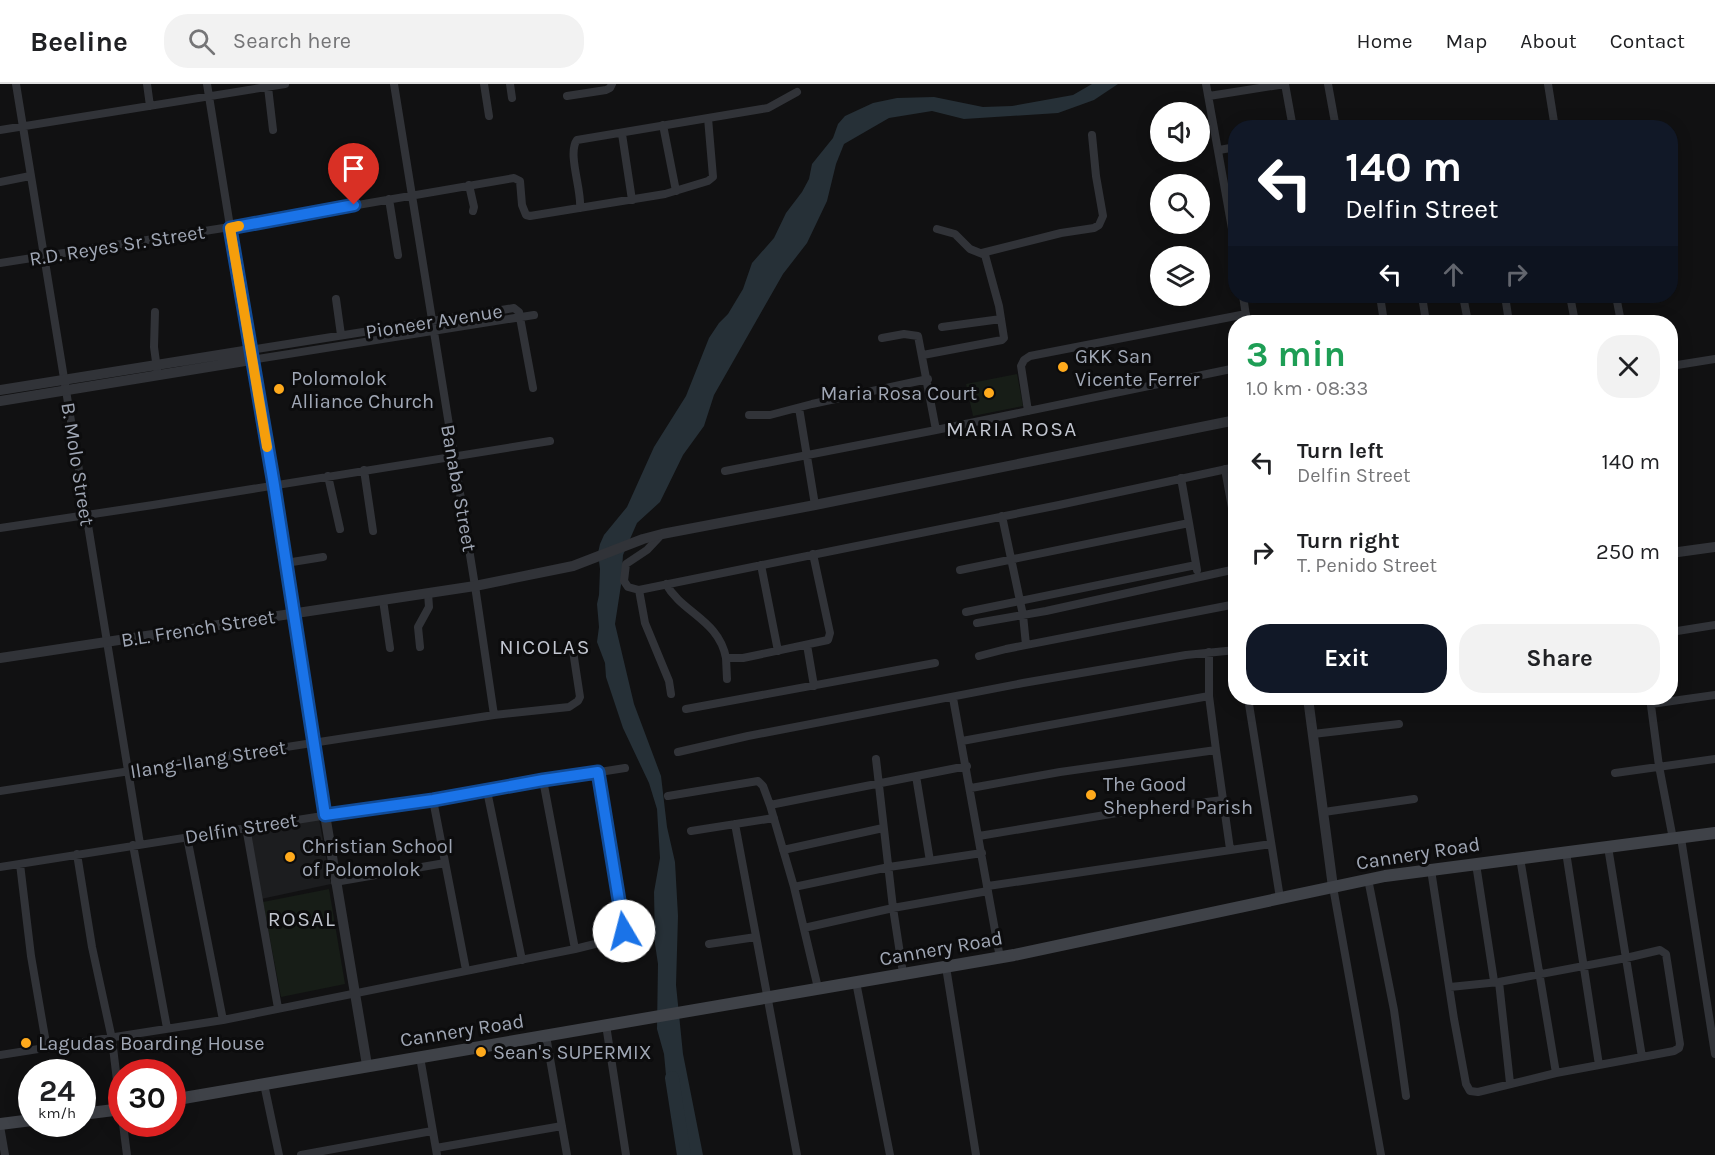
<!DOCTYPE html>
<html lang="en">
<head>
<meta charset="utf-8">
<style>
	body { margin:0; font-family:Karla,sans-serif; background:#f2f2f2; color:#202124; height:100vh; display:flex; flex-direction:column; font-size:22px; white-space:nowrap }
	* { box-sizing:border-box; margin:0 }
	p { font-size:20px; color:#757577 }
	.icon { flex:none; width:33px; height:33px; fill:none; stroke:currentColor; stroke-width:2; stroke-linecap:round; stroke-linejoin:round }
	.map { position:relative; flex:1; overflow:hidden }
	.sheet { position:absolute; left:1228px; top:231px; width:450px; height:390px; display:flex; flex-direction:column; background:#fff; border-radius:24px; box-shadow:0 3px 15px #0003 }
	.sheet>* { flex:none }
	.guide { position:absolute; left:1228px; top:36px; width:450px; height:183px; border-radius:24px; box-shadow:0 3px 15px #0003; background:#111827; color:#fff; overflow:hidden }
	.fabs { position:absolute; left:1150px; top:18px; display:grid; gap:12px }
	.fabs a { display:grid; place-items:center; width:60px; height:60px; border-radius:50%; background:#fff; box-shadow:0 3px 15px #0003; font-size:30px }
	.speed { position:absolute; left:18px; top:975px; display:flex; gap:12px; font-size:30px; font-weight:700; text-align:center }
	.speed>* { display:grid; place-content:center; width:78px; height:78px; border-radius:50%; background:#fff; box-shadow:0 3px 15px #0003; line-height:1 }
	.speed small { font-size:15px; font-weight:400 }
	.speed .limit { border:9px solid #d22; background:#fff; color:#111 }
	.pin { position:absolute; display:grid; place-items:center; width:51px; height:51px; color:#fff; margin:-62px -26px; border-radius:50% 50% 50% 0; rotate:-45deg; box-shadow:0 0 6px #0007 }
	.pin .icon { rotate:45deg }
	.me { position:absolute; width:66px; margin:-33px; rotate:352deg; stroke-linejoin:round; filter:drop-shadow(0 0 4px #0008) }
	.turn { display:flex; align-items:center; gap:21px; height:126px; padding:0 18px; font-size:27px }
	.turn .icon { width:78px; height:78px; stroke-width:2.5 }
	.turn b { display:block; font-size:42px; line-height:51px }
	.lanes { display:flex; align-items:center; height:57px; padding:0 18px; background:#0003; justify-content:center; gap:30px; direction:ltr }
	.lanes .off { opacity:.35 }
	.round { display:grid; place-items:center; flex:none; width:63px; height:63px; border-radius:24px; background:#f2f2f2 }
	.head { display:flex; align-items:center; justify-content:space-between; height:102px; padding:0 18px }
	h1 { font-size:36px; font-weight:700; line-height:45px; color:#1e9e55 }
	.action { display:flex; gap:12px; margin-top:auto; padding:12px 18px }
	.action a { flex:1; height:69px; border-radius:24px; background:#111827; color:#fff; font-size:24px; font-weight:700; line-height:69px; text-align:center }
	.action a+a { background:#f2f2f2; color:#202124 }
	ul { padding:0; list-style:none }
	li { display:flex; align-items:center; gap:18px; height:90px; padding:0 18px }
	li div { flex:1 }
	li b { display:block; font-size:22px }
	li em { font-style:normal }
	header { display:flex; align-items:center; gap:36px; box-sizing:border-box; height:84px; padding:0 30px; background:#fff; border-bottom:2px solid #e0e0e0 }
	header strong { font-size:28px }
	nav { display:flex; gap:33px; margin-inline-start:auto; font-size:21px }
	.search { width:420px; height:54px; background:#f2f2f2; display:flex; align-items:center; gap:15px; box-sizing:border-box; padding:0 21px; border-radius:24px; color:#757577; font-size:22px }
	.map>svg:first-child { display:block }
	.built { fill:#1c1d1f }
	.green { fill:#171d17 }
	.water { fill:#263037 }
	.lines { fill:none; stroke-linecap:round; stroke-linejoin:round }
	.river { stroke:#263037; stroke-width:14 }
	.minor { stroke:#313338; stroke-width:8 }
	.tertiary { stroke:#313338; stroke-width:10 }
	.secondary { stroke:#3f4248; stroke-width:12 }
	.route-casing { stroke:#114b97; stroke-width:15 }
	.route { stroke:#1a73e8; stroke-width:10 }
	.slow { stroke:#f59e0b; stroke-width:10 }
	.poi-dot { fill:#ffaa1c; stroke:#0c0c0d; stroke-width:2 }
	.labels { text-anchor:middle; stroke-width:6; stroke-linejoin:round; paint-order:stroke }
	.street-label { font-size:20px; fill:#a0a7b5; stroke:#0c0c0d }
	.poi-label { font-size:20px; fill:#a0a7b5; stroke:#0c0c0d; text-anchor:start }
	.neighbourhood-label { font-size:21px; letter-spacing:1.5px; fill:#c2c6d0; stroke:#0c0c0d }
</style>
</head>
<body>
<header>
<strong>Beeline</strong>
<div class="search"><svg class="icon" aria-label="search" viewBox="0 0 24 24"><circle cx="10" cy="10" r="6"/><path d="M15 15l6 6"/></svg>Search here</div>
<nav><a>Home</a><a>Map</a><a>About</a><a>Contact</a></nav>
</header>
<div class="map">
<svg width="1715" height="1071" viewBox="0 0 1715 1071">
	<rect width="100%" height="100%" fill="#111112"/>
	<!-- built -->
	<path class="built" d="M319,735l12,65 -70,15 -13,-68z"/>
	<!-- green -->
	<path class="green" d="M1017,290l6,32 -50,10 -7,-32z
		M329,805l16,95 -64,13 -18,-95z"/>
	<!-- water -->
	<path class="water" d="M1092,0h26l-24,16 -36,13 -94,6 -32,-8 -43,7 -45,26 -8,20 -9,37 -20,42 -24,31 -69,121 -10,31 -21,29 -23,47 -23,21 -14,32 -2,30 -6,39 19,80 27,72 6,51 8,35 3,54 -2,69 7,69 20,101h-23l-7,-66 -7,-14 -2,-21 -7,-25 1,-65 -3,-20 -1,-52 6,-34 -3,-49 -8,-26 -26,-55 -17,-51 -1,-14 -8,-21 2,-15 -2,-23 2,-9 1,-26 -2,-16 2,-9 4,-9 23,-28 27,-60 32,-51 23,-58 10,-15 9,-9 15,-25 9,-26 22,-25 12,-25 16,-21 7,-13 3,-15 21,-26 5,-14 7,-8 28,-13 24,-5 37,-1 49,10 29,-1 61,-11z"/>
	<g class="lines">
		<!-- river -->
		<path class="river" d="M672,994l12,77"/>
		<!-- minor -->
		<path class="minor" d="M16,0l124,760
			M147,0l3,22
			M207,0l43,266 264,-42 5,4 14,76
			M394,0l81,502 19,129
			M484,0l5,32
			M510,0l2,14
			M1206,0l30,167
			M1285,0l8,44
			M1328,0l8,44
			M1548,0l7,44
			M268,3l5,43
			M567,12l39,-6 4,-2 2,-4
			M1209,12l76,-12
			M663,41l13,66
			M1359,44l13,-2
			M0,46l285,-46
			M622,50l10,66
			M1219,66l17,-3
			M0,98l30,-6
			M469,101l5,22 -1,4
			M389,115l9,56
			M580,124c2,-18 -13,-55 -3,-68l191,-32 29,-16
			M982,169l79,-20 33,-5 5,-3 4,-9 -7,-40 -4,-41
			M0,179l230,-36 284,-49 6,3 2,24 4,10 4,1 135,-22 43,-13 5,-4 -5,-59
			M1243,212l4,26
			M1380,212l4,26
			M1422,212l4,26
			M1463,212l5,26
			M1505,212l4,26
			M1570,212l5,26
			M1616,212l5,26
			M336,215l5,36
			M155,228l-1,35 3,22
			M942,243l59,-8
			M882,254l22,-4 14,2 18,94
			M923,271l79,-15 2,-2 -5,-32 -14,-51 -15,-6 -15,-15 -18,-5
			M251,276l283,-45
			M1671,282l44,-7
			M799,324l16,97
			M1028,327l-7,-45 3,-6 6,-4 216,-42
			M749,331h21l42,-11 116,-25
			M1225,385l11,61
			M364,386l9,61
			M725,387l211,-41 300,-62
			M328,392l12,53
			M1002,432l21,99 3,30
			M1189,439l8,47
			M0,444l153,-23 397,-64
			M662,450l-15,16 -21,14 -2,17 4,6 11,3 420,-85 177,-38
			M286,479l37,-6
			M761,481l17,86
			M960,486l229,-47 -8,-45
			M666,500c16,29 53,36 60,74h17l85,-18 2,-7 -17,-79
			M639,506l6,33 24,58 2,13
			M383,516l7,48
			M966,528l230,-47
			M977,539l69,-12 190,-42
			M1671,548l44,-7
			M807,561l7,41
			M420,563l-2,-20 11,-20 -1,-14
			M979,572l27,-7 230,-45
			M726,574l1,21
			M953,614l47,260
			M1248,614l32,200
			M1650,614l9,68 14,73
			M1651,620l64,-9
			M686,625l249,-46
			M1313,650l86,-10
			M962,657l247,-45
			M1216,666l14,99
			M678,668l70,-16 275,-53 163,-28 50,-5
			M876,675l17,149 10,65
			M1615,689l100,-14
			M916,692l14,85
			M543,696l32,169
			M971,704l89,-16 156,-22 -7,-54v-44
			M0,707l494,-76 75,-8 9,-6 2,-4 -7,-46
			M487,707l35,169
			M668,712l90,-15 5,5 7,19
			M433,716l33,170
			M1324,728l90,-13
			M735,740l62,331
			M246,743l32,181
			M691,747l83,-13
			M979,752l138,-23 106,-13
			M187,753l36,183
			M1681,754l34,216
			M133,761l34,183
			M783,766l100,-22
			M1566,768l33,213
			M77,770l15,93 20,92 9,75
			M1520,774l36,215
			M20,780l11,92 16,93
			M1476,780l18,117
			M0,783l625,-99
			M1431,786l23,149 12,65 4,7 8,1 78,-19 86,-16 -34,-210
			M1368,795l26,131 12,86
			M335,798l110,-19
			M988,802l283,-42
			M794,803l95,-20 93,-14
			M1333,803l48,268
			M804,844l89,-20 95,-17
			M709,860l47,-7
			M946,883l30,188
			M856,898l34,173
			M1499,898l11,101
			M1450,903l49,-5 127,-24 34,-8 6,4 14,90 -1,4 -5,3 -32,6
			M818,904l-24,-101 -24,-82 197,-39
			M606,941l20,130
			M546,952l21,119
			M0,971l223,-35 352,-71 44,-11 5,-7v-4l-26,-154
			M420,973l17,98
			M264,1000l15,71
			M123,1040l4,31
			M0,1042l5,29
			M436,1064l126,-22
			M301,1071l131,-24"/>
		<!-- tertiary -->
		<path class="tertiary" d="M0,306l250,-40 24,135 39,258 54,322
			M0,317l251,-41
			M1671,469l44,-6
			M0,574l475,-72 98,-20 70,-27 19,-5 153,-29 421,-85
			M1308,614l25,189"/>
		<!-- secondary -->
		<path class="secondary" d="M172,1016l842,-145 371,-79 330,-43
			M82,1030l40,-5
			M0,1040l32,-4"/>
	</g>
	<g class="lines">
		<!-- route casing -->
		<g class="route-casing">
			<path id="route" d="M354,121l-124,23 44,257 51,330 108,-15 110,-20 55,-8 26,159"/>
		</g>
		<!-- route -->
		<use href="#route" class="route"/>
		<!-- slow -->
		<path class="slow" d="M239,142l-9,2 37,219"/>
	</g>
	<!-- markers -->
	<g class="poi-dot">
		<circle cx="1063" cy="283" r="6"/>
		<circle cx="279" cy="305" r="6"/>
		<circle cx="989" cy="309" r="6"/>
		<circle cx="1091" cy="711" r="6"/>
		<circle cx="290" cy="773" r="6"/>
		<circle cx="26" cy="959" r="6"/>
		<circle cx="481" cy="968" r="6"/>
	</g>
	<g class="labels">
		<!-- street labels -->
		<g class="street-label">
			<text transform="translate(117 161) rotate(-9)" y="7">R.D. Reyes Sr. Street</text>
			<text transform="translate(434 237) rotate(-9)" y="7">Pioneer Avenue</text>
			<text transform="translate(78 380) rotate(81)" y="7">B. Molo Street</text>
			<text transform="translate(459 404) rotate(80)" y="7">Banaba Street</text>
			<text transform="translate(198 544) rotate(-9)" y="7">B.L. French Street</text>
			<text transform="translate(208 675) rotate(-9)" y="7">Ilang-Ilang Street</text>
			<text transform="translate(241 744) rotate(-9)" y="7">Delfin Street</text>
			<text transform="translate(1418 769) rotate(-9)" y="7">Cannery Road</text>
			<text transform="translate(941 864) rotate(-10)" y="7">Cannery Road</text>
			<text transform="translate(462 946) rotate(-9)" y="7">Cannery Road</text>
		</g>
		<!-- poi labels -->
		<g class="poi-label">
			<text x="1075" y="279">GKK San<tspan x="1075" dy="23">Vicente Ferrer</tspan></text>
			<text x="291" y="301">Polomolok<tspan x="291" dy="23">Alliance Church</tspan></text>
			<text x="977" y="316" text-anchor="end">Maria Rosa Court</text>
			<text x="1103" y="707">The Good<tspan x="1103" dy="23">Shepherd Parish</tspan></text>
			<text x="302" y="769">Christian School<tspan x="302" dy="23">of Polomolok</tspan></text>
			<text x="38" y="966">Lagudas Boarding House</text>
			<text x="493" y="975">Sean's SUPERMIX</text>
		</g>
		<!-- neighbourhood labels -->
		<g class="neighbourhood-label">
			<text x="1012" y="352">MARIA ROSA</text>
			<text x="545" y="570">NICOLAS</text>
			<text x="302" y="842">ROSAL</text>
		</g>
	</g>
</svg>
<div class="fabs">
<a><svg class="icon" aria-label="sound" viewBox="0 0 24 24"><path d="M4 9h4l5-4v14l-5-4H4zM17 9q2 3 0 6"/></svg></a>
<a><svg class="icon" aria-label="search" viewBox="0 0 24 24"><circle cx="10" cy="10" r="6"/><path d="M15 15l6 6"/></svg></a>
<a><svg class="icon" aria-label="layers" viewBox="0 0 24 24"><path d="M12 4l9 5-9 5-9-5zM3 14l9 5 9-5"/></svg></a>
</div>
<div class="speed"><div>24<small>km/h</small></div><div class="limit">30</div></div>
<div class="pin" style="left:354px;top:121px;background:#d93025"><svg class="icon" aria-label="arrive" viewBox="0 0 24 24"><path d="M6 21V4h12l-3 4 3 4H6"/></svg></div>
<svg class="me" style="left:624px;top:847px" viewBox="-20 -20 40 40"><circle r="19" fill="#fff"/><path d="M0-13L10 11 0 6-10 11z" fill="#1a73e8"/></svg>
<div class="guide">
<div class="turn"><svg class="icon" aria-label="left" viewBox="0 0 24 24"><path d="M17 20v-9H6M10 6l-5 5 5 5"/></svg><div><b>140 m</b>Delfin Street</div></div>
<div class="lanes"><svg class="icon" aria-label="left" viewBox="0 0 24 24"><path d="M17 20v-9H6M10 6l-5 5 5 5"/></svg><svg class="icon off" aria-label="ahead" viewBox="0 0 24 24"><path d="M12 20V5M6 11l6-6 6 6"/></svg><svg class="icon off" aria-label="right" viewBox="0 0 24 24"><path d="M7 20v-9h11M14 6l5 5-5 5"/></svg></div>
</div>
<section class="sheet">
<div class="head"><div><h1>3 min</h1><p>1.0 km · 08:33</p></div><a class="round"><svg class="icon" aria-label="close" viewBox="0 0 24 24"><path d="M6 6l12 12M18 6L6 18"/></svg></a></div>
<ul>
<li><svg class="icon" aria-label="left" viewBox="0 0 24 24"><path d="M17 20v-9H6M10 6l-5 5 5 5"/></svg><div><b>Turn left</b><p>Delfin Street</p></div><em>140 m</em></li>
<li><svg class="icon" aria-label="right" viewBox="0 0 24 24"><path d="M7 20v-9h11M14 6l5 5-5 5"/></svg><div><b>Turn right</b><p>T. Penido Street</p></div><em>250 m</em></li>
</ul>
<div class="action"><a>Exit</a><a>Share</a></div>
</section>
</div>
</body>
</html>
